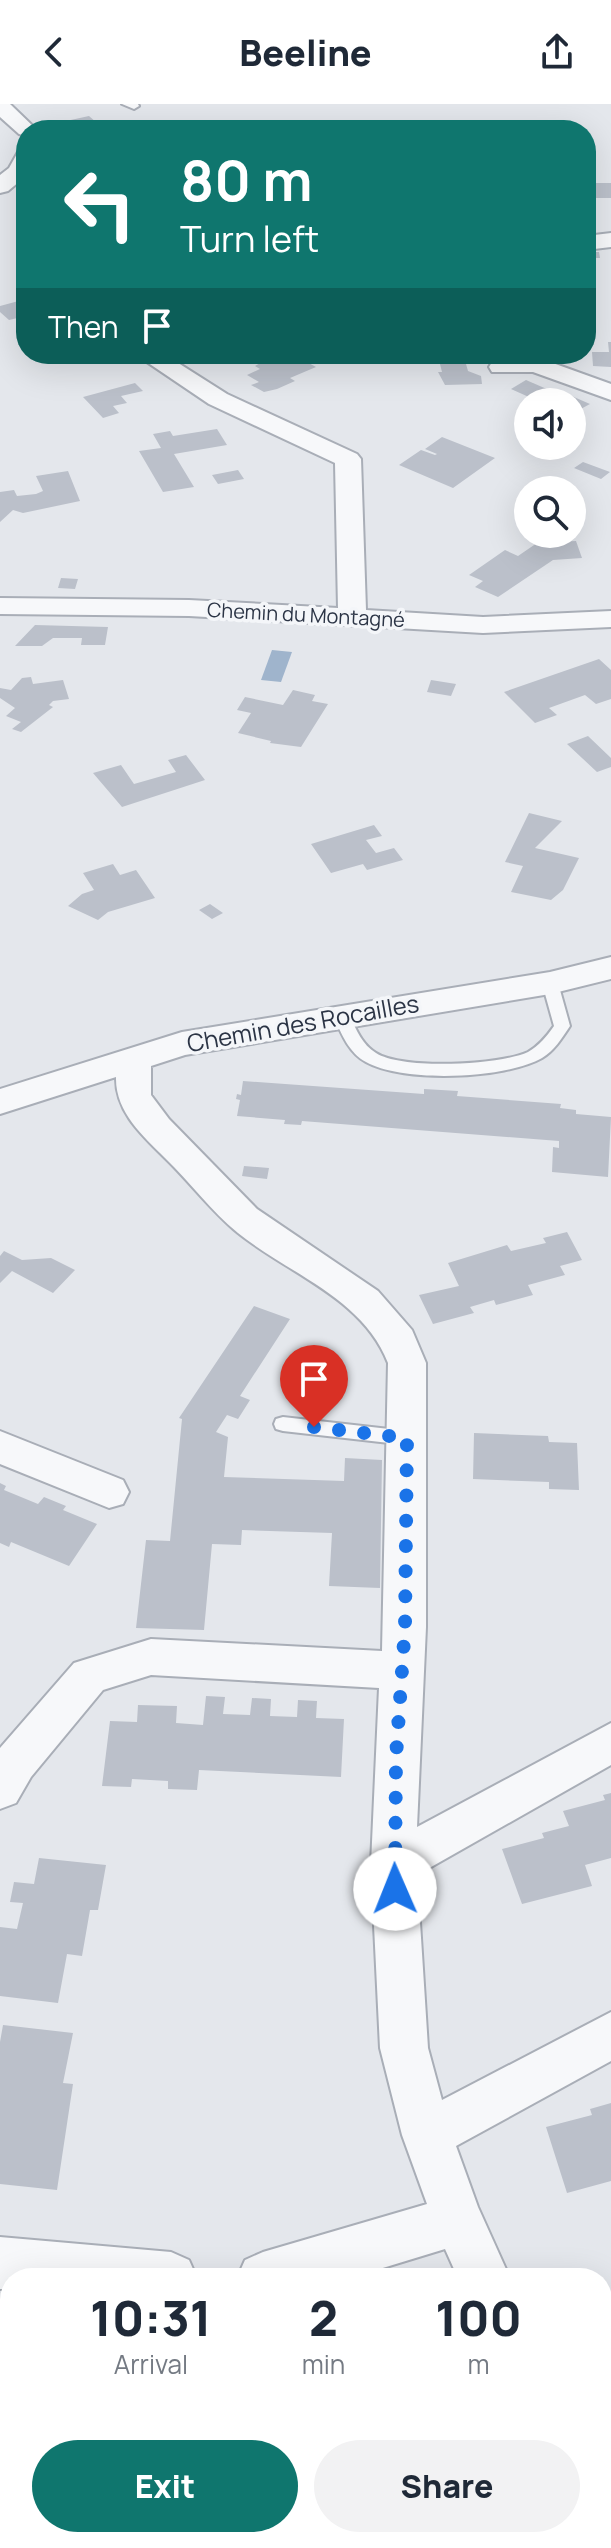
<!DOCTYPE html>
<html lang="en">
<head>
<meta charset="utf-8">
<style>
	body { margin:0; font-family:Manrope,sans-serif; background:#f2f2f3; color:#1f2937; height:100vh; display:flex; flex-direction:column; font-size:30px; white-space:nowrap }
	* { box-sizing:border-box; margin:0 }
	p { font-size:26px; color:#747a83 }
	.icon { flex:none; width:44px; height:44px; fill:none; stroke:currentColor; stroke-width:2; stroke-linecap:round; stroke-linejoin:round }
	.map { position:relative; flex:1; overflow:hidden }
	.panel { position:absolute; left:0px; top:2164px; width:612px; height:280px; display:flex; flex-direction:column; background:#fff; border-radius:32px 32px 0 0; box-shadow:0 8px 32px #0002 }
	.panel>* { flex:none }
	.top-card { position:absolute; left:16px; top:16px; width:580px; height:244px; border-radius:32px; box-shadow:0 8px 32px #0002; background:#0f766e; color:#fff; overflow:hidden }
	.fabs { position:absolute; left:514px; top:284px; display:grid; gap:16px }
	.fabs a { display:grid; place-items:center; width:72px; height:72px; border-radius:50%; background:#fff; box-shadow:0 8px 32px #0002; font-size:40px }
	.pin { position:absolute; display:grid; place-items:center; width:68px; height:68px; color:#fff; margin:-82px -34px; border-radius:50% 50% 50% 0; rotate:-45deg; box-shadow:0 0 8px #0007 }
	.pin .icon { rotate:45deg }
	.me { position:absolute; width:88px; margin:-44px; rotate:359deg; stroke-linejoin:round; filter:drop-shadow(0 0 6px #0008) }
	.turn { display:flex; align-items:center; gap:28px; height:168px; padding:0 32px; font-size:36px }
	.turn .icon { width:104px; height:104px; stroke-width:2.5 }
	.turn b { display:block; font-size:56px; line-height:68px }
	.then { display:flex; align-items:center; height:76px; padding:0 32px; background:#0003; gap:16px; font-size:30px }
	.eta { display:flex; justify-content:space-evenly; align-items:center; height:136px; text-align:center }
	.eta b { font-size:48px; font-weight:800; line-height:56px }
	.button { display:flex; gap:16px; margin-top:auto; padding:16px 32px }
	.button a { flex:1; height:92px; border-radius:48px; background:#0f766e; color:#fff; font-size:32px; font-weight:800; line-height:92px; text-align:center }
	.button a+a { background:#f2f2f3; color:#1f2937 }
	header { display:flex; justify-content:space-between; align-items:center; height:104px; padding:0 32px; background:#fff; font-size:36px; font-weight:800 }
	.map>svg:first-child { display:block }
	.water { fill:#9fb4cc }
	.building { fill:#bbc0ca }
	.lines { fill:none; stroke-linecap:round; stroke-linejoin:round }
	.lane-casing { stroke:#a9aeb7; stroke-width:4 }
	.street-casing { stroke:#a9aeb7; stroke-width:4 }
	.lane { fill:#f7f8fa; fill-rule:evenodd }
	.street { fill:#f7f8fa; fill-rule:evenodd }
	.route { stroke:#1a73e8; stroke-width:14; stroke-dasharray:0 25.2 }
	.labels { text-anchor:middle; stroke-width:7; stroke-linejoin:round; paint-order:stroke }
	.far-street-label { font-size:20px; fill:#2b3445; stroke:#f4f6f9 }
	.street-label { font-size:24px; fill:#2b3445; stroke:#f4f6f9 }
</style>
</head>
<body>
<header><svg class="icon" aria-label="back" viewBox="0 0 24 24"><path d="M15 5l-7 7 7 7"/></svg>Beeline<svg class="icon" aria-label="share" viewBox="0 0 24 24"><path d="M12 15V3M7 8l5-5 5 5M5 13v7h14v-7"/></svg></header>
<div class="map">
<svg width="611" height="2444" viewBox="0 0 611 2444">
	<rect width="100%" height="100%" fill="#e4e7ec"/>
	<!-- water -->
	<path class="water" d="M272,546l20,2 -11,30 -20,-2z"/>
	<!-- building -->
	<path class="building" d="M89,12l16,14h-31l-8,-9z
		M586,79h25v15h-17l-1,-5h-7z
		M586,148h13l1,6h-10l5,23h-9z
		M26,195v17l-17,4 -9,-8v-6z
		M608,238h3v25l-18,-1 -1,-14h17z
		M276,250h16l24,13 -26,11 5,3 -18,8 -13,3 -13,-7 8,-3 -12,-7 13,-6 -5,-3z
		M440,260h26l2,7 13,5 1,8 -37,1 -7,-13h4z
		M526,276l30,13 4,-2 30,13 -13,7 5,3 -10,6v-18h-32l-29,-13z
		M135,279l8,8 -22,5 6,7 -14,3 6,7 -16,5 -20,-21z
		M217,325l10,16 -53,9 20,33 -31,5 -24,-41 22,-3 -8,-14 17,-3 3,5z
		M442,333l53,21 -42,30 -54,-23 22,-15 14,5 2,-1 -12,-5z
		M583,358l27,10 -9,7 -27,-11z
		M238,366l6,9 -26,5 -6,-9z
		M68,367l12,30 -57,12 -10,-3 -13,12v-30l14,-2 3,6 19,-2 7,-3 -7,-15z
		M576,437l6,17 -29,2 -55,37 -23,-10 8,-6 -14,-6 36,-25 13,6 19,-13z
		M61,474l17,1 -3,10 -17,-1z
		M35,521l73,2 -3,18h-24l1,-7h-29l-11,8h-27z
		M599,555l12,11v29l-15,5 -11,-9 -36,13 8,7 -22,8 -31,-31z
		M31,573l2,7 30,-4 6,19 -16,2 -4,4 4,2 -32,25 -9,-3 9,-7 -15,-6 9,-8 -15,-10v-10l11,2 11,-12z
		M431,576l25,4 -5,12 -24,-4z
		M293,586l22,5 -3,6 16,3 -27,43 -31,-4 1,-2 -33,-8 13,-20 -14,-3 8,-13 38,8z
		M588,632l23,22v9l-14,5 -30,-28z
		M186,651l19,25 -83,27 -29,-34 28,-8 13,19 42,-12 -8,-12z
		M529,709l33,8 -27,27 44,10 -16,32 -12,10 -40,-8 12,-26 -18,-4z
		M374,721l8,11 -16,4 10,13 18,-5 9,12 -36,10 -4,-6 -32,9 -20,-29z
		M113,760l7,11 16,-5 19,28 -47,14 -10,8 -30,-14 14,-12 12,-4 -11,-17z
		M210,800l13,9 -11,6 -13,-9z
		M243,977l181,13v-5l34,2 -1,5 104,8 -1,4 16,2v4l35,3 -3,60 -56,-5 1,-25 6,1v-7l-257,-20 -1,4 -17,-1 1,-4 -48,-4 3,-16 -4,-1 1,-5 4,1z
		M244,1062l25,2 -2,11 -25,-3z
		M567,1128l15,28 -22,6 5,9 -37,10 5,10 -37,10 -2,-5 -24,7 4,6 -41,11 -14,-29 40,-9 -11,-23 59,-18 4,6 35,-8 -3,-5z
		M4,1147l18,9 29,-2 24,12 -22,23 -41,-22 -12,12v-27z
		M254,1202l36,13 -50,77 10,4 -12,19 -11,-4 -11,17 12,5 -4,40 120,4 1,-23 37,2 -2,128 -51,-2 3,-53 -90,-3 -1,15 -29,-1 -8,86 -68,-2 10,-88 24,1 12,-122 -3,-1z
		M474,1329l74,3 1,6 28,1 2,47 -30,-1v-7l-76,-3z
		M0,1379l6,3 -2,4 34,14 6,-7 22,9 -3,4 34,14 -28,42 -58,-24 -2,5 -9,-4z
		M206,1592l19,1 -2,17 27,1 2,-17 19,1 -1,17 27,1 1,-17 19,1 -1,17 28,1 -3,58 -142,-7 -2,20 -29,-1v-8l-36,-2 -1,8 -29,-1 8,-65 27,1 1,-17 39,1 -1,17 27,2z
		M611,1689v65l-26,7 7,21 -70,18 -20,-55 42,-11 -2,-5 27,-7 -6,-15 42,-11 -2,-5z
		M39,1754l67,7 -8,45h-8l-8,46 -15,-2 -9,49 -58,-7v-69l17,2 6,-26 -13,-1 4,-20 20,2z
		M3,1921l70,8 -10,50 10,1 -16,106 -57,-6v-142z
		M611,1999v78l-44,12 -21,-66 46,-12 -2,-6z
		M1,2246h9v112l-10,-1z
		M305,2434h80v10h-80z"/>
	<g class="lines">
		<!-- lane casing -->
		<g class="lane-casing">
			<path id="lane" d="M122,0h16l1,2 -5,3z
				M550,874l8,5 12,43c-8,12 -16,25 -28,32 -37,21 -139,25 -176,4 -17,-9 -25,-29 -32,-45l2,-4h12c8,15 13,31 28,40 26,17 124,12 152,-1 11,-6 19,-16 26,-26l-12,-43z
				M283,1313l124,14 7,2 2,5 -2,5 -7,2 -124,-14 -7,-2 -2,-5 2,-5z"/>
		</g>
		<!-- street casing -->
		<g class="street-casing">
			<path id="street" d="M0,0h10l27,26h-11v6l-7,-2 -19,-17z
				M26,47v25l-18,15 -8,2v-18l9,-7 9,-16z
				M611,129v14l-25,3v-14z
				M135,250h29l63,40 130,60 4,5 5,151 117,7 128,-6v16l-128,6 -294,-17 -189,-2v-16l189,2 149,8 -3,-145 -126,-59z
				M536,253l75,27v16l-78,-28h-41l-3,-5 3,-5z
				M611,853v22l-61,15 -365,61 -34,11v29l18,24 88,90 121,82 34,39 14,33v264l-9,200 194,-104v42l-194,110 11,173 14,52 169,-88v49l-155,85 22,61 32,71h-52l-13,-29 -95,29h-113l8,-18 18,-8 164,-48 -25,-69 -22,-87 -9,-184 8,-176 -228,-13 -48,15 -72,87 -15,26 -16,6v-61l74,-85 77,-24 231,12 6,-288c-25,-65 -99,-89 -150,-130 -27,-22 -48,-51 -73,-75 -22,-22 -50,-46 -49,-81l-116,37v-25l182,-57 368,-60z
				M0,1327l123,49 6,12 -6,12 -14,4 -109,-44z
				M0,2133l171,15 18,8 8,18h-187v11h-10z
				M602,2296l9,4v60l-9,-4z
				M188,2434h56l-2,10h-56z"/>
		</g>
		<!-- lane -->
		<use href="#lane" class="lane"/>
		<!-- street -->
		<use href="#street" class="street"/>
	</g>
	<g class="lines">
		<!-- route -->
		<path class="route" d="M314,1323l93,11 -2,189 -9,130 -1,132"/>
	</g>
	<g class="labels">
		<!-- far-street labels -->
		<g class="far-street-label">
			<text transform="translate(306 511) rotate(3)" y="7">Chemin du Montagné</text>
		</g>
		<!-- street labels -->
		<g class="street-label">
			<text transform="translate(303 920) rotate(-10)" y="8">Chemin des Rocailles</text>
		</g>
	</g>
</svg>
<div class="fabs">
<a><svg class="icon" aria-label="sound" viewBox="0 0 24 24"><path d="M4 9h4l5-4v14l-5-4H4zM17 9q2 3 0 6"/></svg></a>
<a><svg class="icon" aria-label="search" viewBox="0 0 24 24"><circle cx="10" cy="10" r="6"/><path d="M15 15l6 6"/></svg></a>
</div>
<div class="pin" style="left:314px;top:1323px;background:#d93025"><svg class="icon" aria-label="arrive" viewBox="0 0 24 24"><path d="M6 21V4h12l-3 4 3 4H6"/></svg></div>
<svg class="me" style="left:395px;top:1785px" viewBox="-20 -20 40 40"><circle r="19" fill="#fff"/><path d="M0-13L10 11 0 6-10 11z" fill="#1a73e8"/></svg>
<div class="top-card">
<div class="turn"><svg class="icon" aria-label="left" viewBox="0 0 24 24"><path d="M17 20v-9H6M10 6l-5 5 5 5"/></svg><div><b>80 m</b>Turn left</div></div>
<div class="then">Then<svg class="icon" aria-label="arrive" viewBox="0 0 24 24"><path d="M6 21V4h12l-3 4 3 4H6"/></svg></div>
</div>
<section class="panel">
<div class="eta">
<div><b>10:31</b><p>Arrival</p></div>
<div><b>2</b><p>min</p></div>
<div><b>100</b><p>m</p></div>
</div>
<div class="button"><a>Exit</a><a>Share</a></div>
</section>
</div>
</body>
</html>
